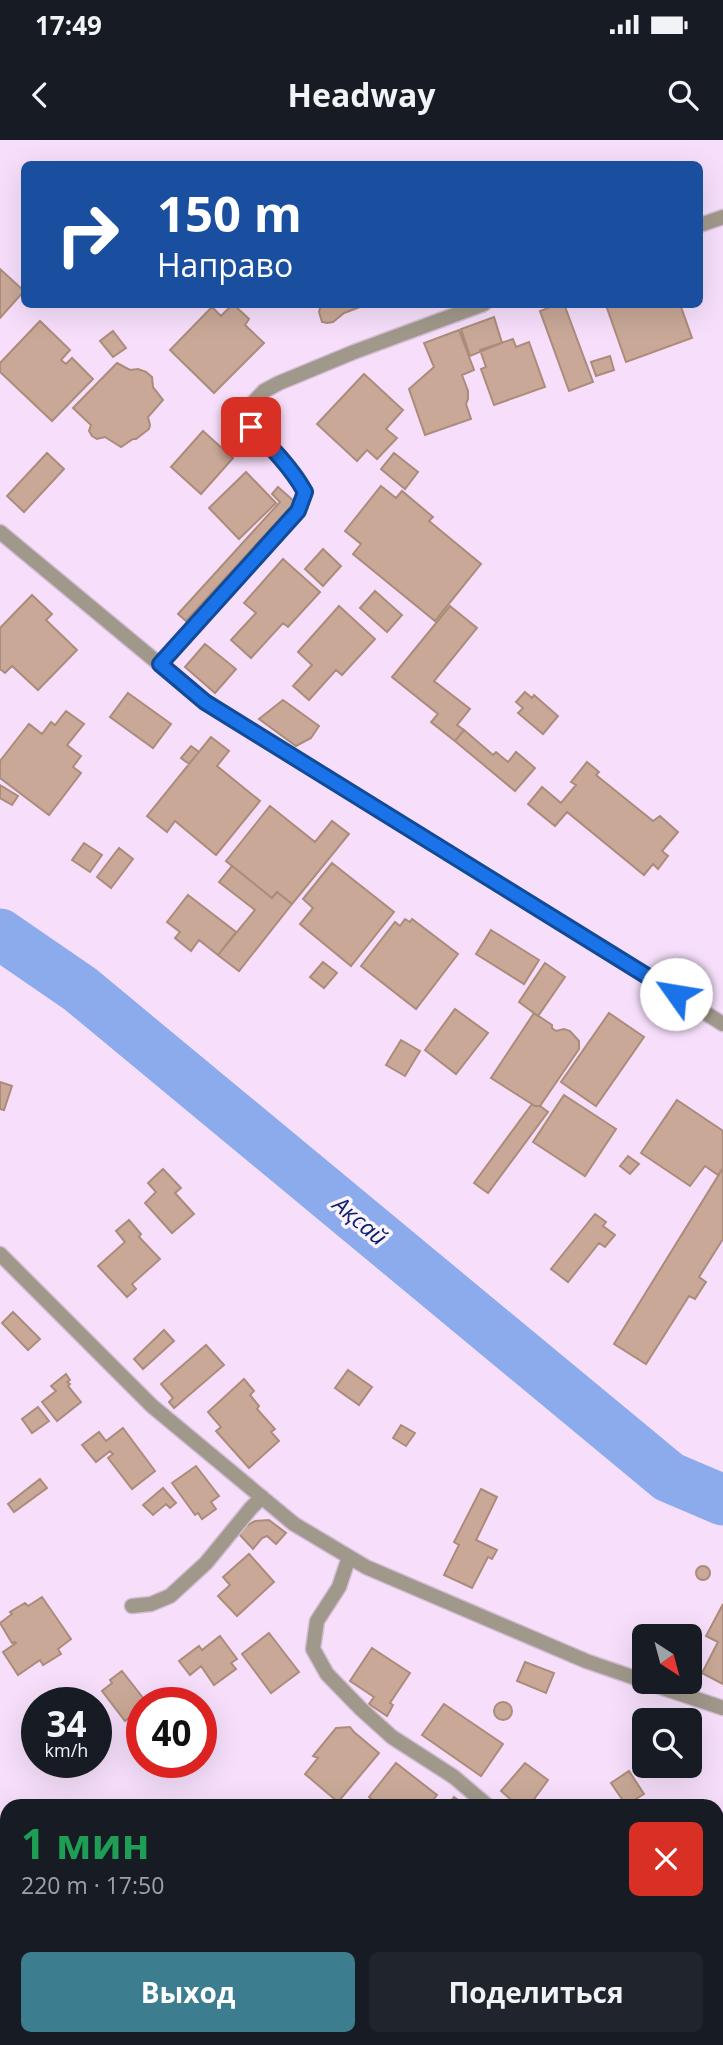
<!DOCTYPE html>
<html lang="ru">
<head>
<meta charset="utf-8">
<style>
	body { margin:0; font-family:"Open Sans",sans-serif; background:#20242c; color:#f1f3f6; height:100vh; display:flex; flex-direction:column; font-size:26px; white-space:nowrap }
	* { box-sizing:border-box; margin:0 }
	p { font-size:23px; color:#9ea1a6 }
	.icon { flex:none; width:38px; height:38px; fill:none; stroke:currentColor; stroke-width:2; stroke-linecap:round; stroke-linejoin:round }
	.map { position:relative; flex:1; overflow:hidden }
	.details { position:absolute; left:0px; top:1659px; width:724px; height:247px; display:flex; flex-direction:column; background:#171b24; border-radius:21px 21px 0 0; box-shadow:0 7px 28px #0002 }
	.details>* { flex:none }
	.hud { position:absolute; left:21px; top:21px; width:682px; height:147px; border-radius:10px; box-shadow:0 7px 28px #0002; background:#1a4fa0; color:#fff; overflow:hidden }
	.needle { width:46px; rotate:144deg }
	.tools { position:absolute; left:632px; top:1484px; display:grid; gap:14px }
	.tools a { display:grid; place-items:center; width:70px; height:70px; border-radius:10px; background:#171b24; box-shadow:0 7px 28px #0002; font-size:35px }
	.speed { position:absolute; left:21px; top:1547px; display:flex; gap:14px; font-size:35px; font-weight:700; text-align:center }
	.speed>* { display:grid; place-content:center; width:91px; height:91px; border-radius:50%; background:#171b24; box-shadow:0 7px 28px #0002; line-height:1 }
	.speed small { font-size:18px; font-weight:400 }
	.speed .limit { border:10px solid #d22; background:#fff; color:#111 }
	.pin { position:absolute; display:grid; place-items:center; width:60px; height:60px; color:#fff; margin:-30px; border-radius:14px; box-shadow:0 4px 10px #0006 }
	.me { position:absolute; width:77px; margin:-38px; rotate:302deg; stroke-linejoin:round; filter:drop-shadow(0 0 5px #0008) }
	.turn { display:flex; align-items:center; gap:24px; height:147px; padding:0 21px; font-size:32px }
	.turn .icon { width:91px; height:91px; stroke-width:2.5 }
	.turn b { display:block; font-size:49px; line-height:60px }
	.round { display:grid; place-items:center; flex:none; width:74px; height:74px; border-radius:10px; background:#20242c }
	.headline { display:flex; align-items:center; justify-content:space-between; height:119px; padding:0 21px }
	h1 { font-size:42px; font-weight:700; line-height:52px; color:#1e9e55 }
	.primary-button { display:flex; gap:14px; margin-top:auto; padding:14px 21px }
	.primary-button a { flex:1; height:80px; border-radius:10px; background:#3c7d8f; color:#fff; font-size:28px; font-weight:700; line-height:80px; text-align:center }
	.primary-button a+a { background:#20242c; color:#f1f3f6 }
	.status { display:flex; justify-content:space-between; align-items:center; height:49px; padding:0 35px; background:#171b24; direction:ltr }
	.status svg { height:19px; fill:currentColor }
	header { display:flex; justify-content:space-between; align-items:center; height:91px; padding:0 21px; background:#171b24; font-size:32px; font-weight:700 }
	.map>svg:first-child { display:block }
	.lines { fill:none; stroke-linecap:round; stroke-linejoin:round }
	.river { stroke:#8cabed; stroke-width:51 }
	.building { fill:#c9a897; stroke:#ab8c7b; stroke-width:2 }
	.minor-casing { stroke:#d3bed6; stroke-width:17 }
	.tertiary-casing { stroke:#d3bed6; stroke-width:17 }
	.minor { stroke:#a0998b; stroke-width:14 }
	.tertiary { stroke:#a0998b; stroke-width:14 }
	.route-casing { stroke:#114b97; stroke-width:18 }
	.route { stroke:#1a73e8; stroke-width:12 }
	.labels { text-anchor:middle; stroke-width:7; stroke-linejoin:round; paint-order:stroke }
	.water-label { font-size:23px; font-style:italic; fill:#0a236d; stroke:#fcf2fd }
</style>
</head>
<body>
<div class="status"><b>17:49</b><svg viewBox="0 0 49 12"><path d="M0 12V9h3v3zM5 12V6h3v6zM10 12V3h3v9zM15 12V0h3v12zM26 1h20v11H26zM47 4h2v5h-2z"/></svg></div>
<header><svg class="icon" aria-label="back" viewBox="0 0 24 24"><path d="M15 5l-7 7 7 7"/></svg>Headway<svg class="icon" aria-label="search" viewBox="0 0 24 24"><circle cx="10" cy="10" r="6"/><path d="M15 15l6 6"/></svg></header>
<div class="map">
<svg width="723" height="1905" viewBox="0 0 723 1905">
	<rect width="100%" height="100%" fill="#f7dffb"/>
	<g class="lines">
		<!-- river -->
		<path class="river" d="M0,794l80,55 589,488 54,23"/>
	</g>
	<!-- building -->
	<path class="building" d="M0,129l24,22 -24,27z
		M233,164l16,15 -4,6 19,18 -50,50 -44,-43 42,-43 9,9z
		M321,164h47l-24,9 -11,9 -6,1 -5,-1 -3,-10z
		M558,164h6l29,78 -24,9 -29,-80z
		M616,164h64l12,34 -66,24 -19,-54z
		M494,177l8,26 -32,13 -9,-27z
		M40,181l30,29 -9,10 5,4 6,-6 21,21 -41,42 -52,-49v-9z
		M459,190l15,40 -12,5 6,16v8l-2,5 5,15 -46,16 -16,-46 25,-22 -10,-24z
		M113,191l13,17 -13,9 -13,-16z
		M513,199l3,8 13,-5 16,45 -51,18 -13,-36 5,-2 -6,-17z
		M610,216l4,14 -18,6 -5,-14z
		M117,223l13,7 8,-1 8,3 6,5 1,10 10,13 -15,17 2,8 -1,4 -13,10h-3l-12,8 -16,-10 -8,2 -5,-3 -3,-5 2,-6 -18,-17z
		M364,234l39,36 -17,19 11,9 -20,21 -10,-9 -10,11 -40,-37z
		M203,291l30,27 -32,36 -30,-27z
		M47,313l17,16 -40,43 -17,-16z
		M394,313l24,19 -13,17 -24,-20z
		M246,332l30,31 -37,36 -30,-31z
		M381,346l15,12 6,-7 31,26 -4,4 52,43 -46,57 -82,-67 8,-10 -16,-13z
		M278,347l17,15 -109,119 -8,-7 102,-112 -8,-8z
		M323,409l18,17 -18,20 -18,-17z
		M283,419l37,33 -32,35 -5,-4 -32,35 -20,-18 25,-27 -12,-10z
		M375,451l27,24 -15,17 -27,-24z
		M32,455l20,19 -6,6 31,30 -39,40 -26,-24 -7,7 -5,-4v-41z
		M339,466l36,33 -33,36 -6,-5 -27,30 -16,-14 19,-21 -14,-13z
		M450,466l27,22 -43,53 36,28 -13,16 7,5 -9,11 -24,-19 7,-8 -46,-37z
		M205,504l31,25 -21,24 -30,-26z
		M525,552l7,6 2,-3 24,21 -15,18 -25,-21 5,-5 -7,-6z
		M128,553l43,31 -18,24 -43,-31z
		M283,560l36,26 -8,12 -15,8 -37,-27z
		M66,571l18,13 -17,21 14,11 -8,11 8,6 -32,42 -49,-37v-17l29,-37 13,10 9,-12 4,3z
		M464,590l29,25 3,-3 12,10 8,-10 19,16 -20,23 -60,-50z
		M211,597l18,14 -12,15 43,35 -44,54 -41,-34 -8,11 -20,-16z
		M191,606l8,6 -10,12 -8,-6z
		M587,622l12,10 -3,3 57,46 7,-5 18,16 -16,19 6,5 -10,13 -5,-5 -9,11 -77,-63 -12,14 -27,-22 14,-17 19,16 15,-18 -5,-3z
		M0,645l18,11 -6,9 -12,-7z
		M270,666l45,36 17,-21 17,13 -57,70 -15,-12 -5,6 -46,-37z
		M84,703l18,12 -12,17 -18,-12z
		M119,708l14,11 -22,29 -14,-11z
		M332,723l62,49 -43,54 -51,-42 13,-16 -10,-9z
		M232,726l40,32 5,-6 15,12 -53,67 -21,-16 37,-45 -36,-28z
		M188,755l48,37 -18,23 -19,-15 -8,11 -16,-13 5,-6 -13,-10z
		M405,779l5,3 2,-3 46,35 -42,55 -55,-43 34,-44 5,4z
		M491,790l48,30 -15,24 -48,-30z
		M323,822l14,11 -13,15 -14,-11z
		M545,823l20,14 -27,39 -19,-14z
		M455,869l33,24 -32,41 -31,-24z
		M534,873l18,12v3l4,3 8,-2 6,2 9,10v8l-39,57h-5l-44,-28z
		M609,873l35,24 -48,69 -35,-24z
		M401,900l19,11 -15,25 -19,-11z
		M0,942l12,4 -8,24 -4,-1z
		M564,955l52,34 -31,47 -52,-34z
		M677,960l46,31v37l-5,7 -13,-9 -15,20 -49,-33z
		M532,964l3,2h5l8,6 -60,81 -14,-10z
		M628,1016l11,8 -9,10 -10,-8z
		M723,1028v71l-24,38 7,5 -11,17 -6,-3 -43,68 -32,-20z
		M163,1029l18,19 -6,5 19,21 -22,19 -27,-30 11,-11 -8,-9z
		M595,1074l11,8 -3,4 12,9 -10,12 -6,-4 -31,39 -17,-13z
		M129,1080l12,14 -2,3 21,22 -28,25 4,5 -9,8 -29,-31 27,-24 -9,-11z
		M13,1172l27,27 -12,11 -26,-27z
		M164,1190l10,11 -31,28 -9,-10z
		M206,1205l18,20 -50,43 -5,-6 4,-4 -12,-14z
		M348,1230l24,17 -13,18 -24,-17z
		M66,1234l4,6 -3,2 3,2 -2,2 13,16 -24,19 -15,-19 14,-11 -5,-5z
		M244,1239l10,12 -4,4 9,11 -2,3 18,20 -4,3 8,9 -30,27 -33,-37 5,-4 -13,-15z
		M38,1267l11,14 -17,12 -10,-14z
		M401,1285l14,8 -9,13 -13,-8z
		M123,1288l32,43 -23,18 -24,-31 5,-4 -3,-3 -14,11 -14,-17 17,-13 7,9z
		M196,1326l23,30 -8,6 5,7 -14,10 -4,-6 -3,2 -23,-32z
		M40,1339l7,9 -33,24 -6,-8z
		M163,1348l13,15 -6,5 -4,-4 -13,11 -10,-10z
		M481,1349l16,8 -21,43 21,10 -5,9 -4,-2 -16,31 -28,-13 15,-30 -5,-3z
		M269,1380l17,13 -10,11 -9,-8 -5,2 -9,11 -14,-15 2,-5 14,-8z
		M249,1414l25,28 -37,34 -19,-20 12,-11 -7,-8z
		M696 1433a7 7 0 1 1 14 0a7 7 0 1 1-14 0Z
		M42,1457l29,42 -13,10 3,5 -18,11 -3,-5 -22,15 -15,-23 13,-9 -1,-1 -3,1 -12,-20 12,-9 -2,-2 15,-9 3,3z
		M723,1464v80l-21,-11 16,-31 -12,-6z
		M269,1493l30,39 -28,21 -29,-39z
		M220,1496l17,23 -6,4 5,6 -22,16 -13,-19 -11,9 -11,-14 20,-15 3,4z
		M372,1508l38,25 -20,30 3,2 -6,11 -18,-12 5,-7 -24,-16z
		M525,1522l29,11 -8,20 -29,-12z
		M122,1531l25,32h-5v4l-17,14 -23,-30 10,-8 -2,-3z
		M494 1571a9 9 0 1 1 18 0a9 9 0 1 1-18 0Z
		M444,1564l59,40 -22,32 -59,-41z
		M350,1587l4,5 25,21 -41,49 -33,-28 13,-16 -5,-2 23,-28z
		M396,1623l41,32 -7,9 2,2h-52l-11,-9z
		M525,1623l23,17 -19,26h-11l-17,-15z
		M629,1631l15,23 -18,11 -15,-22z
		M454,1657l13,9h-19z"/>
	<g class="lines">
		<!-- minor casing -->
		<g class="minor-casing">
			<path id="minor" d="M700,85l23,-8
				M160,525l138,-154 7,-19 -7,-13 -19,-23 -28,-29 -2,-20 15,-16 15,-8 75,-31 130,-48
				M0,1114l152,152 142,118 72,43 220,94 58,20
				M349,1417l-10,30 -22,34 -4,28 14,25 34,35 31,28 62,40 34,29
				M132,1466l19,-2 19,-8 36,-33 45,-55 11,-11
				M645,1542l78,26
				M0,1850l7,7
				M42,1899l4,6
				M159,1905l6,-6"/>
		</g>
		<!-- tertiary casing -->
		<g class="tertiary-casing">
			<path id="tertiary" d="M0,392l205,170 518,322"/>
		</g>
		<!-- minor -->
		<use href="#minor" class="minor"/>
		<!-- tertiary -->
		<use href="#tertiary" class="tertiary"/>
	</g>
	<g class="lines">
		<!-- route casing -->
		<g class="route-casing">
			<path id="route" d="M251,287c20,20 40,40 54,65l-7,19 -138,153 45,38 471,292"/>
		</g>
		<!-- route -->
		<use href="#route" class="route"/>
	</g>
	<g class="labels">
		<!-- water labels -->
		<g class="water-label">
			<text transform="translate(360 1081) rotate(40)" y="8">Ақсай</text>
		</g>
	</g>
</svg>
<div class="tools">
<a><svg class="needle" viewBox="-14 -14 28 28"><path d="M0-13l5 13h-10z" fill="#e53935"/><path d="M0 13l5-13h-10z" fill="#9ea1a6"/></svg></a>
<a><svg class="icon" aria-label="search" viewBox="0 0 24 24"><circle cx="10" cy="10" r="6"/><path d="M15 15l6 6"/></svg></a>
</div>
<div class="speed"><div>34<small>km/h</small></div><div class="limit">40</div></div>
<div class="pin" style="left:251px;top:287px;background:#d93025"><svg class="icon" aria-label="arrive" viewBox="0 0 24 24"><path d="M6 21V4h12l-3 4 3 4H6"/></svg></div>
<svg class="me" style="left:676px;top:854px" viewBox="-20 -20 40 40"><circle r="19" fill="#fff"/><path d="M0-13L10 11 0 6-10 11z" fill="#1a73e8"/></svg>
<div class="hud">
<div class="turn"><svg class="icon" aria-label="right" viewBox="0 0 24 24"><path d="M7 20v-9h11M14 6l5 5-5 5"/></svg><div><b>150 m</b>Направо</div></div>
</div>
<section class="details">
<div class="headline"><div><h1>1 мин</h1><p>220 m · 17:50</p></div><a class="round" style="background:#d93025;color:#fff"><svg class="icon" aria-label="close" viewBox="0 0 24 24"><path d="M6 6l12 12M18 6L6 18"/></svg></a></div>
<div class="primary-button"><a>Выход</a><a>Поделиться</a></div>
</section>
</div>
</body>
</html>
